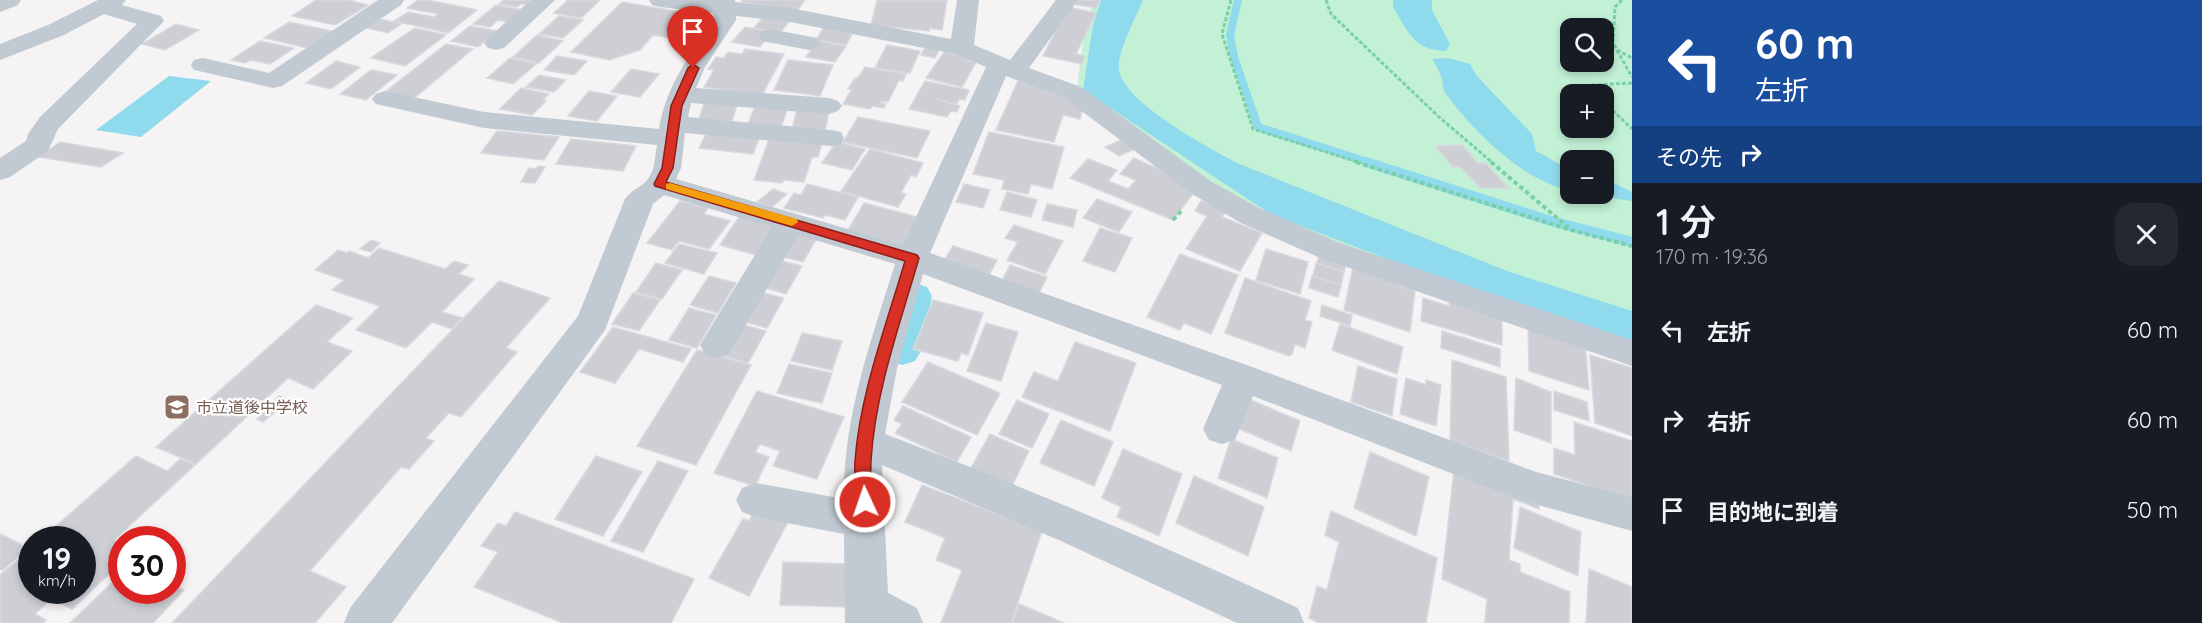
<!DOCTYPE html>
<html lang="ja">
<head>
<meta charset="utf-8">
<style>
	body { margin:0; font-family:Quicksand,"Noto Sans JP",sans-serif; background:#242831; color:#f1f3f6; height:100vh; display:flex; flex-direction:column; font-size:22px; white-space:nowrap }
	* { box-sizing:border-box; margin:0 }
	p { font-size:20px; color:#9ea1a6 }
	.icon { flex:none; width:33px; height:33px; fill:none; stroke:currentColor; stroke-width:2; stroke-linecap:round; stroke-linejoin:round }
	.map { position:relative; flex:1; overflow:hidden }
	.panel { display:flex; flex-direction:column; background:#171b24; width:570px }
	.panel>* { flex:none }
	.banner { background:#1a4fa0; color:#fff; overflow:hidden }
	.tools { position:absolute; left:1560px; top:18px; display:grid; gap:12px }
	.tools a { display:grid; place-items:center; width:54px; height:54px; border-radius:12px; background:#171b24; box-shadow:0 3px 9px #0003; font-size:30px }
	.speed { position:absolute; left:18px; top:526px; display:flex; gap:12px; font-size:30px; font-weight:700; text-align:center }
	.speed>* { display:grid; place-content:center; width:78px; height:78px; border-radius:50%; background:#171b24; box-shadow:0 3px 9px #0003; line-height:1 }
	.speed small { font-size:15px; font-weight:400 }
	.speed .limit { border:9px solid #d22; background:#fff; color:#111 }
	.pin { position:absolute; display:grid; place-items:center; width:51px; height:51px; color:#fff; margin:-62px -26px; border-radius:50% 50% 50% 0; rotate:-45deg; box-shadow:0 0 6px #0007 }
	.pin .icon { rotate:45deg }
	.me { position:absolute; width:66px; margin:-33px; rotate:357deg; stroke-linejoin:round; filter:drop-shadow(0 0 4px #0008) }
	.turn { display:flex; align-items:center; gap:21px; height:126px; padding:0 24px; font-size:27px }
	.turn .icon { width:78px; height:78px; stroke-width:2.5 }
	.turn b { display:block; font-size:42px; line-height:51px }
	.then { display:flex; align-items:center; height:57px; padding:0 24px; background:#0003; gap:12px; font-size:22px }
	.round { display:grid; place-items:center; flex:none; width:63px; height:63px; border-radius:18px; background:#242831 }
	.head { display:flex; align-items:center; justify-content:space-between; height:102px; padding:0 24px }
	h1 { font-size:36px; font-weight:600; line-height:45px }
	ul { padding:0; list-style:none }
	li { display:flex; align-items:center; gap:18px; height:90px; padding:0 24px }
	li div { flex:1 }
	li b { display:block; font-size:22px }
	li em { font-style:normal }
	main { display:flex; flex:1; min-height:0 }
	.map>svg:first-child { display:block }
	.green { fill:#c3f1d5; fill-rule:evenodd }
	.water { fill:#90daee }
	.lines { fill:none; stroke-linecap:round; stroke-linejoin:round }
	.stream-far1 { stroke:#90daee; stroke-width:8 }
	.stream { stroke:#90daee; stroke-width:10 }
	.canal { fill:#90daee; fill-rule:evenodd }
	.building { fill:#cdcfd5; stroke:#d7d9de; stroke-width:1.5 }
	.path-far1 { stroke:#7ad0a6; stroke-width:3; stroke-dasharray:4 2; stroke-linecap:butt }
	.path { stroke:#7ad0a6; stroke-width:4; stroke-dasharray:4.5 3; stroke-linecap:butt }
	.minor { fill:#c1cad2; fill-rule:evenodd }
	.route { fill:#d93025; stroke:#8d1f18; stroke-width:1.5 }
	.slow { fill:#f59e0b }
	.labels { text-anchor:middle; stroke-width:4.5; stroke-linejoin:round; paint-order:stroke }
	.education-label { font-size:16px; fill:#785e54; stroke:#fff; text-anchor:start }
</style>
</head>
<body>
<main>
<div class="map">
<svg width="1632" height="623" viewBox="0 0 1632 623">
	<rect width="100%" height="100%" fill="#f5f3f3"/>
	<!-- green -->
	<path class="green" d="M1094,0h538v352l-363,-131 -116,-71 -76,-61 8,-65zM1570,28h34v34h-34zM1570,94h34v34h-34zM1570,160h34v34h-34z"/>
	<!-- water -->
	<path class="water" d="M1101,0h42c-7,18 -26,51 -24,70 4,32 90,78 118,93l270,108 125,40v33l-173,-58 -187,-71 -189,-125 10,-65z
		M1393,0h39v10l18,34 -4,7c-32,-1 -38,-19 -53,-44z
		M1448,58l22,6 6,11 56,59 4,17 34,19v21c-49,-12 -95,-58 -125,-98 -3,-5 -2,-12 -4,-17 -2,-6 -6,-11 -9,-17z
		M169,76l42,5 -70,56 -45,-7z
		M1604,178l28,14v9l-48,-7h20z"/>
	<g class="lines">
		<!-- stream-far1 -->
		<path class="stream-far1" d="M1238,0l-8,35 4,22 24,70 113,36"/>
		<!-- stream -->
		<path class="stream" d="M1366,162l185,59 81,21"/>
		<!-- canal -->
		<path class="canal" d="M914,283l13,4 5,9 -11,55 -6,10 -13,4 -13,-4 -6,-10 13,-55 5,-9z"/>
	</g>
	<!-- building -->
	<path class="building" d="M316,0h32l20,5 -33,20 -43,-9z
		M418,0h9l50,10 -29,23 -54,-12 14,-9 26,5 4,-3 -31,-6z
		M504,0h28l-6,5 -5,-1 -4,3 -18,-3z
		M568,0h32l-19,18 -27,-5z
		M742,0h63l-8,11 -56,-9z
		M877,0h70l-5,30 -12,-2 -1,3 -58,-6z
		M1075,0h25l-4,8 -23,-4z
		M622,2l59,10 -9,10 7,1 -3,4 10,1 -10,11 -23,-4 -13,15 -31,10 -38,-8z
		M496,5l28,5 -14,12 -12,-2 -8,7 -17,-3z
		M1068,7l28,6 -20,41 9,2 -3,8 -39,-8z
		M765,15l26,4 -11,14 -26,-5z
		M559,16l24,4 -20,18 -24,-4z
		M380,19l21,5 -13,9 -21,-5z
		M289,22l43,9 -25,17 -43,-10z
		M176,24l23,6 -34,20 -23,-6z
		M470,26l27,5 -19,16 -27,-6z
		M825,26l29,5 -8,14 -30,-5z
		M745,27l27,5 -12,15 -28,-5z
		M415,28l31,7 -41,31 -34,-8z
		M537,35l26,6 -24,22 -26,-6z
		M260,41l34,7 -24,16 -20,-4 -5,3 -14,-3z
		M818,41l28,5 -11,16 -29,-5z
		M446,44l27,5 -61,51 -28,-7z
		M927,44l12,6 -4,8 -14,-3z
		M887,45l33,6 -10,22 -35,-5z
		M745,49l39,5 -22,41 -58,-8 10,-17 -6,-1 8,-12 8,1 4,-6 14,2z
		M944,52l26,6 -2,3 8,1 -14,25 -36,-9z
		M557,56l30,5 -13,14 -30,-5z
		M510,58l26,6 -23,20 -26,-6z
		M788,60l45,5 -13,31 -46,-6z
		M336,61l24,6 -29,22 -25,-6z
		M865,67l41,7 -3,7 -4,-1 -11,22 -6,-1 -1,2 5,1 -2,4 -12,-2 -2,3 -27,-5 9,-15h-4l7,-11h3z
		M631,69l28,5 -19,23 -29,-5z
		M371,70l26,5 -31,25 -26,-6z
		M539,75l27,5 -12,12 -28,-5z
		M925,81l44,9 -4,10 -6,-1 -2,5 -22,-5 25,7 -3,6 -6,-1 -4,6 -38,-8z
		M1018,81l53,14 -2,6 15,3 -4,15 -17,-4 -9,27 -58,-12z
		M521,88l28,6 -6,6 3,1 -14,14 -32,-6z
		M589,91l28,5 -20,25 -29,-5z
		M705,100l33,2 -6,19 -33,-2z
		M756,104l32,3 -7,21 -33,-4z
		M797,109l32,2 -4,21 -33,-3z
		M858,117l72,14 -13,27 -74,-16z
		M708,130l52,6 -7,18 -54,-6z
		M497,131l62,6 -15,23 -63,-7z
		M989,132l75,15 -12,42 -21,-5 -3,10 -26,-5 2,-9 -31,-6z
		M771,134l52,6 -5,17h-6l-8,25 -20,-2 -2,3 -28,-3z
		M571,139l65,7 -13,25 -67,-7z
		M1124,139l13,9 -18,8 -14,-9z
		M60,142l63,11 -22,14 -62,-10z
		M836,142l29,7 -13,21 -30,-7z
		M1462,145l16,18h8l22,25h-28l-20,-21h-7l-18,-21z
		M870,149l53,14 -7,14 -5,-2 -10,18 5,1 -8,13 -57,-16z
		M1134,158l64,29 -25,33 -103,-42 18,-19 29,11 -9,11 20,8 8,-9 -16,-6z
		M538,166l7,1 -10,16 -14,-1 8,-14 7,1z
		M807,184l51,13 -13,23 -20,-5 -2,3 -39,-10 10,-15 7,2z
		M964,184l26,6 -7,18 -27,-6z
		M773,189l14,5 -15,13 -15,-5z
		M1007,192l30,8 -6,17 -31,-7z
		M1097,199l35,13 -13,20 -36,-14z
		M680,201l28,7 -4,6 26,7 -21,28 -30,-8 -7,9 -25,-7z
		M1201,201l25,10 -4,6 40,16 -22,38 -54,-22 21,-33 -12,-5z
		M864,203l57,15 -15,28 -58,-16z
		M1047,204l30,6 -4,17 -31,-7z
		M741,214l36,9 -21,32 -36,-10z
		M1014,225l49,16 -18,33 -38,-14 11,-18 -13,-4z
		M1100,228l32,10 -17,34 -32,-11z
		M795,231l23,5 -15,26 -24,-6z
		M371,240l9,3 -9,9 -11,-3z
		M679,244l38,9 -13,21 -39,-11z
		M953,246l44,14 -9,17 -45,-15z
		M379,248l66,21 9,-8 14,4 -9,9 15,5 -32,33 20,6 -10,11 -20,-7 -26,26 -50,-18 24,-24 -48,-16 12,-10 -29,-10 23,-20 9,3 2,-2 19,7z
		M1266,249l42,13 -8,32 -44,-14z
		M1180,254l58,21 -27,59 -27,-11 -4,7 -33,-13z
		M1319,255l28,8 -3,9 -27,-9z
		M778,260l24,6 -16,28 -24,-7z
		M656,263l26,7 -20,29 -26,-7z
		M1316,263l28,9 -3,13 -28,-9z
		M1010,265l37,12 -9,18 -37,-12z
		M1353,267l48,15 -1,4 15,5 -5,41 -66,-22z
		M709,276l27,7 -18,30 -28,-8z
		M1312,276l29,9 -3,12 -29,-9z
		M1245,278l66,23 -6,19 7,2 -7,26 -10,-4 -3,10 -3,2 -64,-23z
		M499,281l51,17 -44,50 11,4 -56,65 -12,-4 -23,25 8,3 -25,28 -8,-2 -91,104 36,16 -31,36h-143z
		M760,292l24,6 -17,30 -25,-7z
		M633,293l27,7 -21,31 -27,-7z
		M1423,298l26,8 1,-7 52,15v31l-81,-24z
		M933,300l50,13 -15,42 -7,-2 -3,8 -45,-12z
		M316,305l37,13 -26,24 25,9 -39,38 -25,-11 -92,86 -40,-17z
		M1322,305l30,10 -2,11 -30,-10z
		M689,308l27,7 -19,33 -28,-8z
		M986,323l32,9 -17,49 -34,-10z
		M741,324l25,7 -18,32 -26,-8z
		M1340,324l63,23 -6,27 -65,-24z
		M1528,325l57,18 4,47 -60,-19z
		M613,327l78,22 -8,13 -44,-13 -24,34 -35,-11z
		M1442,331l58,18v18l-59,-19z
		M802,333l40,8 -10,29 -41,-9z
		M1075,342l61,21 -26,68 -88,-34 12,-25 24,9z
		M697,350l54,15 -55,100 -59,-19z
		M1590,355l42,13v68l-37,-13z
		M1452,360l54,17 3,84 -59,-20z
		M928,362l72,31 -23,42 -75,-33z
		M789,364l43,9 -10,30 -45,-10z
		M1358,366l39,13 -5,37 -41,-14z
		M1406,378l20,7v-5l15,5 -5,41 -36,-12z
		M1516,378l35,14v51l-37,-13z
		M757,391l87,26 -27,62 -44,-13 7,-15 -20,-7 -5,8 14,5 -14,29 -41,-13z
		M1554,391l33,11 2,19 -35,-11z
		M279,396l10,4 -26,22 -6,-3z
		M1246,398l54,23 -9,30 -56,-24z
		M1017,400l32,14 -17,34 -33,-14z
		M903,406l68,31 -14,25 -62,-29 7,-9 -8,-4z
		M1061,420l52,22 -19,44 -54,-23z
		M1574,422l58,19v59l-78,-26v-26l21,7z
		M990,434l39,17 -17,35 -41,-18z
		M1231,439l47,19 -11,40 -49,-20z
		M1123,449l59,25 -23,62 -42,-19 4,-10 -19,-9z
		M1370,452l59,25 -13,59 -62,-28z
		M136,456l31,15 13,-12 15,6 -81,75 8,4v18l-50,47 -21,-10 -16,15 11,6 -3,3h-43v-48l32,-27v43h50v-51h-42z
		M596,456l46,16 -39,64 -48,-17z
		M658,461l30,10 -45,81 -32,-11z
		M1454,470l85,26v13l-26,-10 -4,61 11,4v8l50,20 -1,31h-84l2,-24 -45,-20z
		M1194,476l70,31 -16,49 -72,-33z
		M922,485l120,46 -31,92h-70l21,-53 -26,-10 9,-22 -40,-16z
		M756,507l33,13 -40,76 -40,-18 34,-59 6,2z
		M1520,507l61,25 -3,44 -64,-28z
		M1331,511l106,47 -11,65h-107l-10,-5 8,-32 10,4 12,-48 -14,-7z
		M515,512l179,67 -23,44h-108l-89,-36 24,-35 -17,-6 17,-23 8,3z
		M0,534l28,14 -25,22 -3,-1z
		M783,562l68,2v43l-71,-2z
		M1589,569l43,18v36h-46z
		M122,573v18h50v-6l12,5 -31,33h-83z
		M1019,604l45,19h-52z"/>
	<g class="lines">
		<!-- path-far1 -->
		<path class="path-far1" d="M1231,0l-9,34 31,95 108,34
			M1326,0l5,14 108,103 54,46
			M1622,0l-7,7 -2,36 19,34
			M1617,50l15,8
			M1596,94l-4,-3 -1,-6 41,-2
			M1604,102l28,27"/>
		<!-- path -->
		<path class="path" d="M1356,162l215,68 61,16
			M1491,162l78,66
			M1173,220l10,-11"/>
		<!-- minor -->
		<path class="minor" d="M0,0h21l-3,5 -18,7z
			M98,0h28l-4,5 39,11 3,5 -106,108 -10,22 -38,26 -10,3v-22l26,-17 2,-7 12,-17 97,-93 -33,-10 -40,21 -64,25v-16l48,-19z
			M378,0h26l-3,5 -119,81 -9,2 -70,-16 -9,-2 -3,-5 3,-5 9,-2 66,15z
			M531,0h24l-51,48 -8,2 -8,-2 -4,-5 4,-5z
			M649,0h86v2l55,6 161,31 6,-39h22l-5,45 36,15 46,-60h22l-49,68 52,19 131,95 49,27 79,34 292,97v26l-314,-109 -77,-34 -49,-29 -129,-97 -57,-21 -76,177 325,115 281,104 96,25v34l-112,-31 -267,-104 -18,44 -13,4 -13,-4 -6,-11 19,-44 -299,-111 -26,94 -12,66c140,53 277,111 413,174l6,15h-67l-176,-82 -179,-76 6,128 29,15 6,15h-78l-1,-89 -88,-17 -14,-5 -6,-12 6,-12 14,-5 88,16c-1,-82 27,-158 51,-235l-97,-29 -69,119 -12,4 -12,-4 -5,-9 72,-118 -108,-32 -11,9 -48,126 -213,293h-48l6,-15 228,-292 47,-117c6,-9 17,-12 23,-20 7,-9 7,-24 9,-34l-173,-17 -108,-24 -4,-5 4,-5 9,-3 99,21 175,17c7,-43 31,-75 55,-109l-1,-7 -53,-6 -8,-2zM736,16l54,6 165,32 31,13 -83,178 -227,-66 5,-11 4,-35 146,13 10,-2 3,-6 -3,-6 -10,-2 -143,-13 3,-14 138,11 9,-3 4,-5 -4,-5 -9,-3 -133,-10 9,-21 31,-47z
			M770,29l47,9 4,5 -4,5 -8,2 -47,-9 -4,-5 4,-5z"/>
	</g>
	<!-- route -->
	<path class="route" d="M693,64l6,4 -17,38 -9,62 -7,14 251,73 2,3c-19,66 -44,134 -48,203 -1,13 1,28 2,41l-2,5 -6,2 -6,-2 -2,-5c-1,-13 -3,-28 -2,-41 5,-68 31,-135 50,-200l-250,-75 -1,-2 8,-16 9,-62 17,-38z"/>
	<!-- slow -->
	<path class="slow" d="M670,183l127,36 1,3 -6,4 -126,-37v-5z"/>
	<!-- icons -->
	<defs>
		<g id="school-square" transform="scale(1.35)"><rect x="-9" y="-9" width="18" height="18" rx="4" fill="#8d6e63" stroke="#fff"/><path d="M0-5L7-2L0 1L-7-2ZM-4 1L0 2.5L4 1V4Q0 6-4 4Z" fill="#fff"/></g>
	</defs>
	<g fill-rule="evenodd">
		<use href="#school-square" x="177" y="407"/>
	</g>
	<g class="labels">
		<!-- education labels -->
		<g class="education-label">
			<text x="196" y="413">市立道後中学校</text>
		</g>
	</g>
</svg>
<div class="tools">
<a><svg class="icon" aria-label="search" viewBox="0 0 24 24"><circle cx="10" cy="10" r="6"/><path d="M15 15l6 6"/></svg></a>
<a>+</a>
<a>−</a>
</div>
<div class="speed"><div>19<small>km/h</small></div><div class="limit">30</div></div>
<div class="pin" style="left:693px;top:68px;background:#d93025"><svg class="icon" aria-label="arrive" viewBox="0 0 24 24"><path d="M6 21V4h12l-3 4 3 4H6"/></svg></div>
<svg class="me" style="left:865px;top:502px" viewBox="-20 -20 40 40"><circle r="17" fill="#d93025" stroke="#fff" stroke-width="3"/><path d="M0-11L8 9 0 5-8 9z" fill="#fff"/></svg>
</div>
<section class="panel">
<div class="banner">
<div class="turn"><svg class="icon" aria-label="left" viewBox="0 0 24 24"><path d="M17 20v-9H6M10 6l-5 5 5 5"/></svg><div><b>60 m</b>左折</div></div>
<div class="then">その先<svg class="icon" aria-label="right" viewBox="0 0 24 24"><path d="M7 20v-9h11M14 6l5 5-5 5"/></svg></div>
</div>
<div class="head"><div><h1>1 分</h1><p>170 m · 19:36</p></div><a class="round"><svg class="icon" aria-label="close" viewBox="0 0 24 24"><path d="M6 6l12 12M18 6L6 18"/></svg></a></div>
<ul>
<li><svg class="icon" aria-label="left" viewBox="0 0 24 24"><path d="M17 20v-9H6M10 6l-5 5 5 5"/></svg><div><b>左折</b></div><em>60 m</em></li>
<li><svg class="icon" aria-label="right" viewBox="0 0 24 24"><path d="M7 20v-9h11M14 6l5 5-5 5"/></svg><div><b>右折</b></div><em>60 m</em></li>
<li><svg class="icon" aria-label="arrive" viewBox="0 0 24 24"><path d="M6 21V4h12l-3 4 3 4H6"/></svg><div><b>目的地に到着</b></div><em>50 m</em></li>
</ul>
</section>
</main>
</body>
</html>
